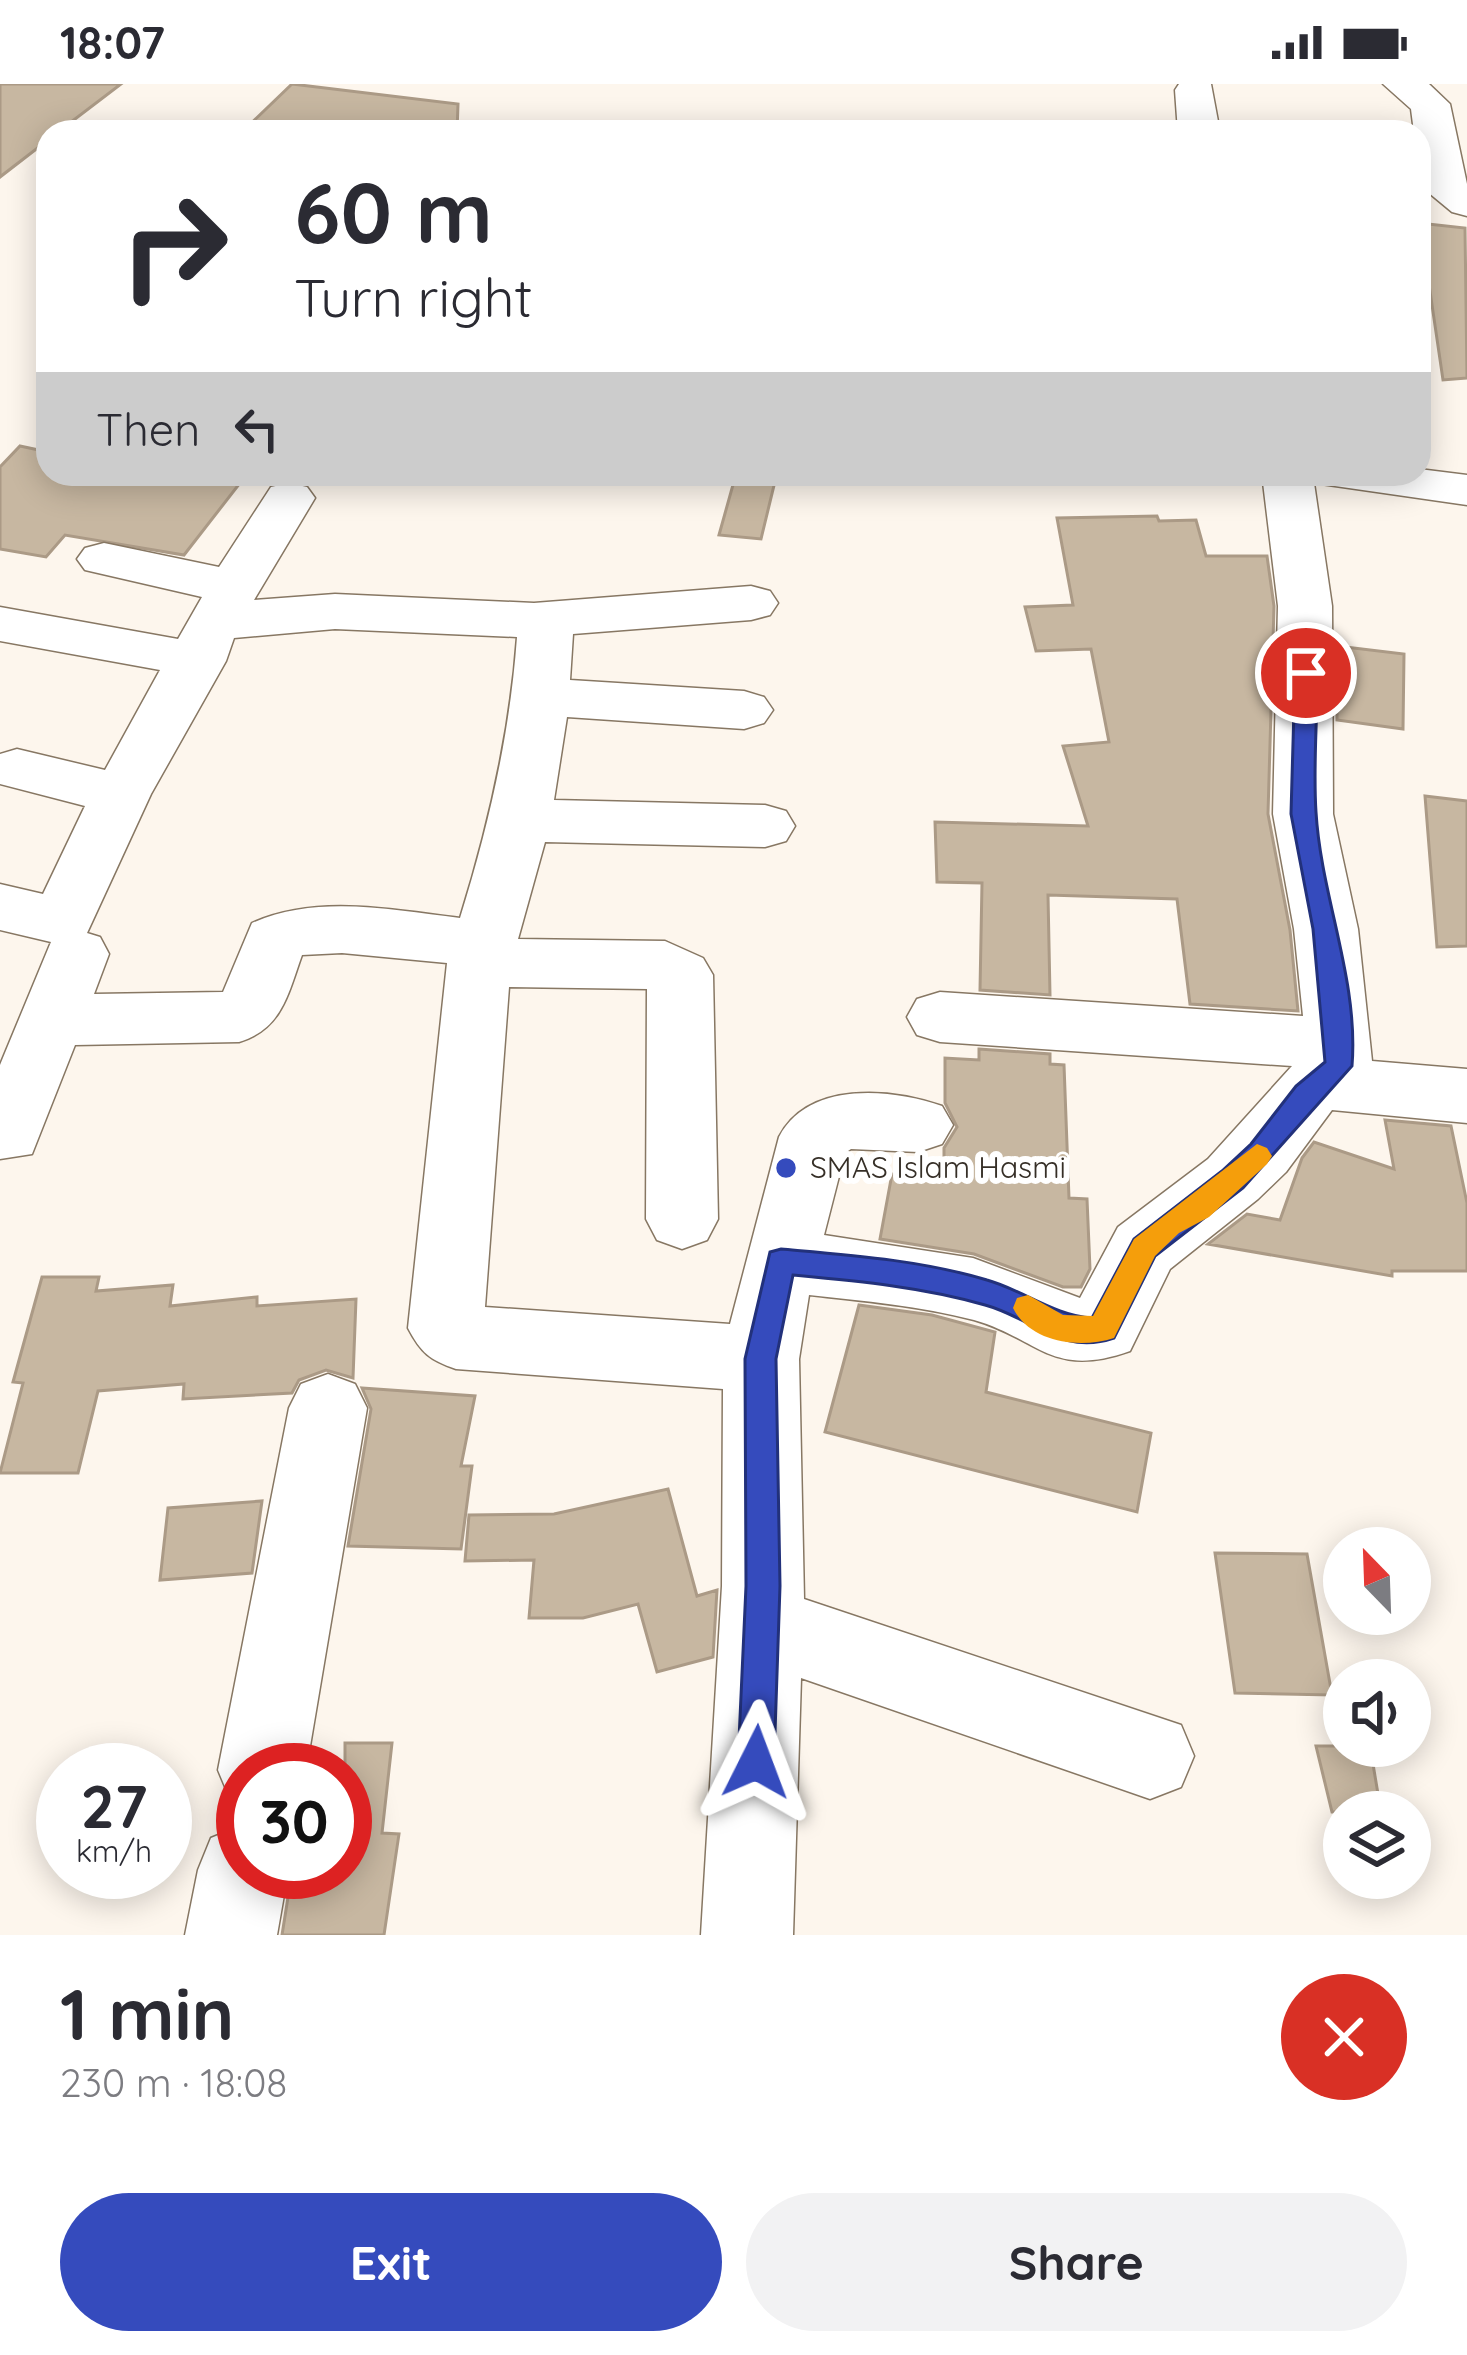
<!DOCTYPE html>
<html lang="en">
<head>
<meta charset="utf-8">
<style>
	body { margin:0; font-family:Quicksand,sans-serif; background:#f2f2f3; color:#2b2b33; height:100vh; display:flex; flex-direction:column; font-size:45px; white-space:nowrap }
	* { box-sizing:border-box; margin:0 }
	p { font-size:39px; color:#7c7c81 }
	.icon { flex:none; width:66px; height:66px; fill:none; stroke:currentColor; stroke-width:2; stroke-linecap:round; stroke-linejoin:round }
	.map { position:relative; height:1851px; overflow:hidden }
	.side { display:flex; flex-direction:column; background:#fff; flex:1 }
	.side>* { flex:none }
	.top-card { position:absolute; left:36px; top:36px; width:1395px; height:366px; border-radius:36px; box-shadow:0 6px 30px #0003; background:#fff; color:#2b2b33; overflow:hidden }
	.needle { width:78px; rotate:337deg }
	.buttons { position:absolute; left:1323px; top:1443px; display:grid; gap:24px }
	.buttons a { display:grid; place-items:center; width:108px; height:108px; border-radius:50%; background:#fff; box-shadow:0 6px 30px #0003; font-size:60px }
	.speed { position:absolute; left:36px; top:1659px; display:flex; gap:24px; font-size:60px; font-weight:700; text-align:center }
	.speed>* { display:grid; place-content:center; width:156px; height:156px; border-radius:50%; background:#fff; box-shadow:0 6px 30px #0003; line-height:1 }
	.speed small { font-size:30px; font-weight:400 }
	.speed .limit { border:18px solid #d22; background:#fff; color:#111 }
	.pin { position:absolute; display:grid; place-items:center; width:102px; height:102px; color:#fff; margin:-51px; border:6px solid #fff; border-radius:50%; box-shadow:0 3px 12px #0007 }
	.me { position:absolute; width:132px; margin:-66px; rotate:3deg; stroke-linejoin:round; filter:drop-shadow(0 0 9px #0008) }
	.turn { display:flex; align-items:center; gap:42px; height:252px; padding:0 60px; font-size:54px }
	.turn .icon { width:156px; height:156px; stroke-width:2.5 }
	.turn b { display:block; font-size:84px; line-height:102px }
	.then { display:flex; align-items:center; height:114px; padding:0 60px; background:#0003; gap:24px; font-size:45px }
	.round { display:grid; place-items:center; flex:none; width:126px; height:126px; border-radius:63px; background:#f2f2f3 }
	.overview { display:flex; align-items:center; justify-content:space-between; height:204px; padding:0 60px }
	h1 { font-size:72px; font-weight:800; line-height:90px }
	.cta { display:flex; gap:24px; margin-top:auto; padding:24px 60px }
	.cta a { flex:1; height:138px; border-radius:72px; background:#354bbd; color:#fff; font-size:48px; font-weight:800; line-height:138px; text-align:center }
	.cta a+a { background:#f2f2f3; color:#2b2b33 }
	.status { display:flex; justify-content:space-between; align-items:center; height:84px; padding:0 60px; background:#fff; direction:ltr }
	.status svg { height:33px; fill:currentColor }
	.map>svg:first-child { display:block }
	.building { fill:#c7b7a1; stroke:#ab9a86; stroke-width:3 }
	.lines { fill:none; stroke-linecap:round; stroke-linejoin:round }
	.minor-casing { stroke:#877763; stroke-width:3 }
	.minor { fill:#fff; fill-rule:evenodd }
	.route { fill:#354bbd; stroke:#22317b; stroke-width:3 }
	.slow { fill:#f59e0b }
	.poi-dot { fill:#354bbd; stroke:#fff; stroke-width:4.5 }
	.labels { text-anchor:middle; stroke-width:12; stroke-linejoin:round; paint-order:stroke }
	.poi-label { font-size:30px; fill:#362f27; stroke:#fff; text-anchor:start }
</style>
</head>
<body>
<div class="status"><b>18:07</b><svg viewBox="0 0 49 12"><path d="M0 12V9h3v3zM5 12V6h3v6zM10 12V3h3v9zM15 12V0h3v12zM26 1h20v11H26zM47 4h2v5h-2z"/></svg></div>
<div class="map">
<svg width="1467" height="1851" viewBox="0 0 1467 1851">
	<rect width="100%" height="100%" fill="#fdf6ed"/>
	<!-- building -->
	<path class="building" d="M0,0h121l-63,48h-10v8l-48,37z
		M292,0l166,20 -1,28h-215z
		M1419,139l46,5 2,150 -24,2 -17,-116h-7z
		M20,362l28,6v22h199l-63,81 -119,-20 -19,22 -46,-8v-82z
		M736,390l40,3 -15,62 -42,-4z
		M1157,432l2,5 37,-1 10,36h61l7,50 -6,208 22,116 8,81 -108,-7 -13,-105 -129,-4 2,100 -70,-5 2,-107 -45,-1 -2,-60 153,4 -25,-80 46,-4 -18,-93 -55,2 -11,-44 48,-2 -16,-87z
		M1337,562l67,8 -1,75 -66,-9z
		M1425,712l42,5v145l-30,1z
		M979,965l71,5v10l14,1 5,133 18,1 3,70 -9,18h-18l-89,-33 -94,-15 12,-65 52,8v-34l13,-21 -12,-24v-45l34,2z
		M1385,1036l66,6 16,77v68h-75v5l-184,-32 39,-30 33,6 22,-62 12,-16 80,27z
		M42,1193h57l-3,14 77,-6 -3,21 87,-9v9l99,-7 -3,79 -27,-8 -27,10 -7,13 -109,6 1,-15 -86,7 -20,82h-78l23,-90 -10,-1z
		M859,1221l73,10 63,17 -9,60 165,41 -14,79 -312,-80z
		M362,1304l113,8 -14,70h11l-11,83 -113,-3 23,-137z
		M668,1405l29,107 20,-6 -4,67 -56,15 -19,-68 -55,14h-54l5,-58 -69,1 4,-46 85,-1z
		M262,1417l-10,72 -92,7 8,-72z
		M1215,1469l92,1 25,141 -97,-2z
		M345,1659h47l-10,90 17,1 -15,101h-102l10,-63h53z
		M1316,1662h54l11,66h-49z"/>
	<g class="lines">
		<!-- minor casing -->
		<g class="minor-casing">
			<path id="minor" d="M1179,0h32l9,48h-42l-3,-42z
				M1383,0h46l21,20 17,80v32l-15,-4 -29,-24 -4,-56h-5l-3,-23z
				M1419,385l48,6v30l-153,-22 18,123 1,208 25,115 14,132 95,8v54l-135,-13 -46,62 -28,27 -88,70 -40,82c-79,28 -90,-12 -156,-31 -54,-14 -110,-19 -165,-25l-10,64 5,240 377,126 13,31 -13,31 -31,12 -349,-121 -8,257h-92l21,-349 1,-197 -267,-20c-26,-9 -35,-16 -48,-41l39,-365 -105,-10 -40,2c-14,39 -20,74 -63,87l-164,3 -43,109 -32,5v-94l51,-123 -51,-12v-46l43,10 42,-88 -85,-22v-30l17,-5 88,21 55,-100 -160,-29v-34l178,32 24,-42 -117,-27 -8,-11 8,-11 19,-5 115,24 52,-80 18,-4 18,4 8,11 -61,102 81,-6 199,9 217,-17 19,5 8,12 -8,12 -19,5 -178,14 -3,46 174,11 20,6 9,13 -9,13 -20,6 -177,-12 -13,83 211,5 21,6 9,15 -9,15 -21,6 -220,-5 -27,97 147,2 38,17 10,17 5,244 -11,21 -25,9 -25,-9 -11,-21 1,-230 -138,-2 -24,320 245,17 49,-187c29,-56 111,-49 163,-31l11,19 -11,19 -24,8 -67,-3 -6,4 -21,82 149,23 107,40 38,-71 90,-68 84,-93 -352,-24 -23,-7 -10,-18 10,-18 23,-7 363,24 -9,-87 -21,-115 5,-208 -16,-132h157zM335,545l182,8c-7,97 -28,188 -57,281 -68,-8 -142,-24 -208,5l-29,69 -129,2 15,-40 -9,-17 -13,-4 64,-139 75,-133 8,-23z
				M328,1290l27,10 12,24 -61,362h-63v36l-12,-5 -13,-31 71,-362 12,-24z
				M243,1741v47h45l-11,63h-92l13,-65 13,-32z"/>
		</g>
		<!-- minor -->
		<use href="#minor" class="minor"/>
	</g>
	<!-- route -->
	<path class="route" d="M1306,582l12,7c-1,46 -5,93 -2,139 5,85 43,168 36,254l-109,122 -88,68 -41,82c-53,18 -81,-20 -129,-33 -62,-18 -128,-24 -192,-30l-17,84 4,227 -6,176 -5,13 -13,5 -13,-5 -5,-13 8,-176 -1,-227 25,-107 11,-3c68,6 140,11 206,31 36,10 68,36 105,38l42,-79 88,-68 29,-27 45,-58 29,-24 -12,-133 -22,-115 4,-141z"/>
	<!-- slow -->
	<path class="slow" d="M1257,1060l10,4 5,8 -5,8 -58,53 -30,16 -24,23 -41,82c-34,11 -84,5 -101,-30l4,-10 11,-3 35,20 30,1 41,-77z"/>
	<!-- markers -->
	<circle class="poi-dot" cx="786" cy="1084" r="12"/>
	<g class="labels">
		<!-- poi labels -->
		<g class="poi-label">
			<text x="810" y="1094">SMAS Islam Hasmi</text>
		</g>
	</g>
</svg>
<div class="buttons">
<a><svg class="needle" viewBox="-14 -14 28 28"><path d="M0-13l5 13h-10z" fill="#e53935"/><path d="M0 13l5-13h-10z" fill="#7c7c81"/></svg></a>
<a><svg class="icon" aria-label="sound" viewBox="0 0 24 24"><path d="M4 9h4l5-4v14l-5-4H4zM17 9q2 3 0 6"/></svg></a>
<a><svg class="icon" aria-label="layers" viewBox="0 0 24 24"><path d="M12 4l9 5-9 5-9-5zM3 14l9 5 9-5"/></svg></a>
</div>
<div class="speed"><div>27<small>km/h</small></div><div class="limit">30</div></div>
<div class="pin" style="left:1306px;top:589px;background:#d93025"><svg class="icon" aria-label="arrive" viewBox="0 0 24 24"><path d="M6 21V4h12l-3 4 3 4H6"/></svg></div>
<svg class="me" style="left:756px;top:1678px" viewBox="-20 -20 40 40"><path d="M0-17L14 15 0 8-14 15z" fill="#354bbd" stroke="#fff" stroke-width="4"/></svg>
<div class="top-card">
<div class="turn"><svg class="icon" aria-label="right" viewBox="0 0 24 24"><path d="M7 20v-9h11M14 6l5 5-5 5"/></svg><div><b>60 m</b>Turn right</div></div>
<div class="then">Then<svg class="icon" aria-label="left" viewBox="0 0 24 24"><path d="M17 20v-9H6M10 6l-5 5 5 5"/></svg></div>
</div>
</div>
<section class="side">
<div class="overview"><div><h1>1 min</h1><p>230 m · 18:08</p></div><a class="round" style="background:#d93025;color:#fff"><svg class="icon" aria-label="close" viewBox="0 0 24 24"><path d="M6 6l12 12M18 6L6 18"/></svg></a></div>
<div class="cta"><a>Exit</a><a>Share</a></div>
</section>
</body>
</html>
